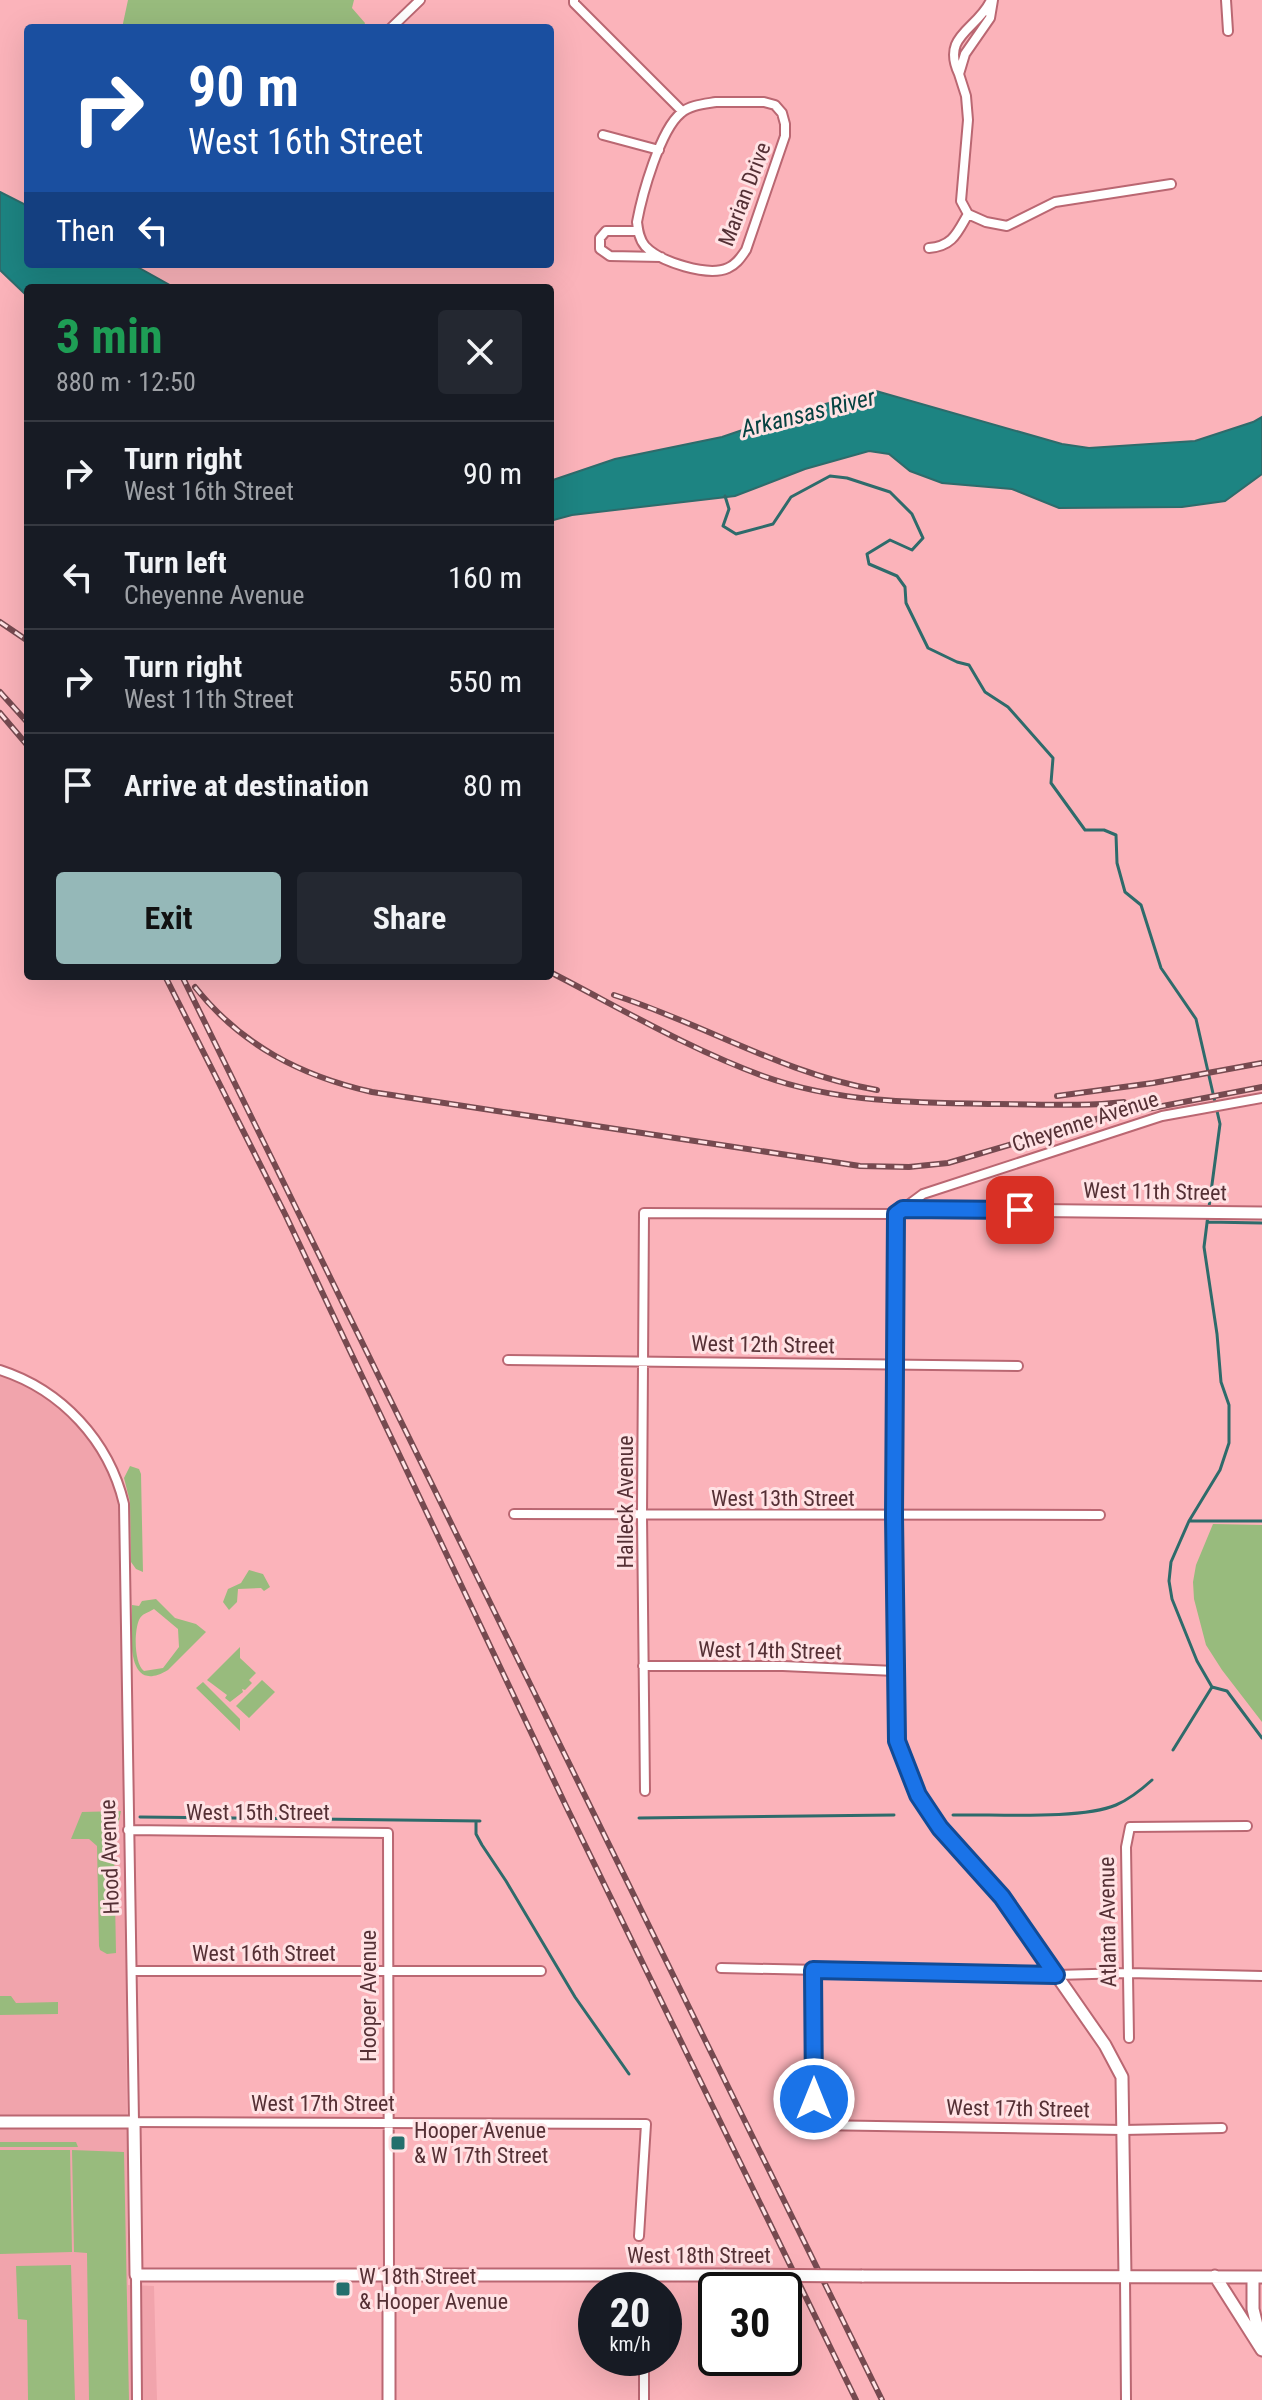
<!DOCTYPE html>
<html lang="en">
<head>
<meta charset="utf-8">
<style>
	body { margin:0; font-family:"Roboto Condensed",sans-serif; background:#242831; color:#f1f3f6; height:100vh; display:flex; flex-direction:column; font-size:30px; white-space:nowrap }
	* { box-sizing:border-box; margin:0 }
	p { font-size:26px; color:#9ea1a6 }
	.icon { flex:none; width:44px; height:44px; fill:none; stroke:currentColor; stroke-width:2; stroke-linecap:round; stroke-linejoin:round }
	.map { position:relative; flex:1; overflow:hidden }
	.details { position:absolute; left:24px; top:284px; width:530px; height:696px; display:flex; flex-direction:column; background:#171b24; border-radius:8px; box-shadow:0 8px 32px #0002 }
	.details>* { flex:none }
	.hud { position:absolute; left:24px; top:24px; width:530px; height:244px; border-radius:8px; box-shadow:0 8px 32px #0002; background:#1a4fa0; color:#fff; overflow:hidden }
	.speed { position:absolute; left:578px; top:2272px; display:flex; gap:16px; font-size:40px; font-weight:700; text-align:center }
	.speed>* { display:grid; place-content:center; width:104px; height:104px; border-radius:50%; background:#171b24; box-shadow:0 8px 32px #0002; line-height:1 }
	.speed small { font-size:20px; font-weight:400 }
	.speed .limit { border:4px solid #111; border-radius:12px; background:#fff; color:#111 }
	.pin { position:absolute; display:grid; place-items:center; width:68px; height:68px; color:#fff; margin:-34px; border-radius:16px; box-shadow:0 4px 12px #0006 }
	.me { position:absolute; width:88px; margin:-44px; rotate:0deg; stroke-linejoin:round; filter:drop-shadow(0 0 6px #0008) }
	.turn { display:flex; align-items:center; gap:28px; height:168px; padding:0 32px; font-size:36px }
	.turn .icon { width:104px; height:104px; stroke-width:2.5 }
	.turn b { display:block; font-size:56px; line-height:68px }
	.then { display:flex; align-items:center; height:76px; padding:0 32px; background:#0003; gap:16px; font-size:30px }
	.round { display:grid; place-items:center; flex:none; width:84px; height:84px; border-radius:8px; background:#242831 }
	.headline { display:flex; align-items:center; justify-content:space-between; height:136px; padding:0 32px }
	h1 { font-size:48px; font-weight:700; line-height:60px; color:#1e9e55 }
	.button { display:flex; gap:16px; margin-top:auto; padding:16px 32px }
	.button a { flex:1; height:92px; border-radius:8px; background:#95b8b8; color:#111; font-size:32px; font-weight:700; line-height:92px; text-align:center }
	.button a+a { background:#242831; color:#f1f3f6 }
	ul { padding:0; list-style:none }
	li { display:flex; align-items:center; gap:24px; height:104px; padding:0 32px; border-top:2px solid #363941 }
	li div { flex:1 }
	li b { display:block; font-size:30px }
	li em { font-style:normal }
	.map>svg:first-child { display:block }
	.built { fill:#f1a4ac }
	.green { fill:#98bb7d; fill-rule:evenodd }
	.water { fill:#1d8482; stroke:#2e6b6b; stroke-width:2 }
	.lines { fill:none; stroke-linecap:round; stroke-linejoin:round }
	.stream { stroke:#2e6b6b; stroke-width:3 }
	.street-casing { stroke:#ba6772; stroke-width:12 }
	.secondary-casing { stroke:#ba6772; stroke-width:15 }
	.street { stroke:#fff; stroke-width:8 }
	.secondary { stroke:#fff; stroke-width:11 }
	.rail-casing { stroke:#764a50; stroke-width:6 }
	.rail { stroke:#ffe2e4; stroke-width:3; stroke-dasharray:9; stroke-linecap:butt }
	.secondary-bridge-casing { stroke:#ba6772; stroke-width:15; stroke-linecap:butt }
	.secondary-bridge { stroke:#fff; stroke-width:11 }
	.route-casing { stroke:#114b97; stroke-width:20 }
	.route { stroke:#1a73e8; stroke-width:14 }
	.poi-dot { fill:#246f6d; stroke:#ffe2e4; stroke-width:3 }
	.labels { text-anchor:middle; stroke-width:6; stroke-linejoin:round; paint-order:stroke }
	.street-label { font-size:22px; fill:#553035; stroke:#ffe2e4 }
	.poi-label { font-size:22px; fill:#553035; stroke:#ffe2e4; text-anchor:start }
	.water-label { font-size:24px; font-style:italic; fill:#064241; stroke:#ffe2e4 }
</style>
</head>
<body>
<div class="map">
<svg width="1262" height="2400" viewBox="0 0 1262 2400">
	<rect width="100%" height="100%" fill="#fbb3ba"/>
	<!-- built -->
	<path class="built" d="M0,1371l30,11 50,40 23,30 20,52 5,781 26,1 3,114h-157z"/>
	<!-- green -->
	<path class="green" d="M128,0h226l-2,8 13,15 -2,5h-241z
		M130,1466l9,3 2,5 2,98 -7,-3 -5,-7 -1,-60 -6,-24z
		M1213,1524l49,1v197l-40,-52 -16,-25 -12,-46 -1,-17 3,-17z
		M249,1570l14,4 7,13 -6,4 -3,-3 -23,1 -1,13 -8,8 -6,-8 5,-13 13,-6z
		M156,1599l19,19 21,6 10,8 -38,38c-45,27 -36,-41 -36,-65l7,1 3,-5zM154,1609l24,20 1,18 -16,21 -19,3c-10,-8 -10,-39 -5,-51 3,-7 9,-7 15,-11z
		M240,1647v11l16,15 -7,7 3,3 -7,7 -3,-1 1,3 -13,10 -5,-4 2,-3 -20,-15z
		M262,1680l13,12 -26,26 -13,-12z
		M203,1682l37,37v12l-44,-43z
		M121,1811l-7,34 2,108 -9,1 -7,-4 -1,-4 -2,-100 -8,-7h-18l11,-27z
		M0,1996h11l5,7 42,-1v12l-58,1z
		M0,2142h76l2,5h-78z
		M0,2150h70l2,102 -72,2z
		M72,2150l52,2 5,248h-40l-2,-147 -13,-1z
		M71,2265l4,135h-47l-1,-80 -9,-1 -2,-53z"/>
	<!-- water -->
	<path class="water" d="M0,192l28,14v58h104l43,24h-147v9l-28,-27z
		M876,391l186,53 27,4 106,-7 58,-19 9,-5v57l-37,27 -43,6 -123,1 -47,-19 -70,-6 -32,-12 -21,-17 -20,-3 -64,18 -70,27 -163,19 -22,6v-40l65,-22 107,-22 76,-26z"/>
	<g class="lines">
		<!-- stream -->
		<path class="stream" d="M725,496l4,13 -6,17 13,8 37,-10 18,-27 39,-21 17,2 43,14 22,22 11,24 -11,12 -22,-10 -23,14 2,10 28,12 8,11 1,16 22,45 29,14 12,3 16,27 23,15 45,51 -2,25 34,47h19l12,5 1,28 8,29 16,13 20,63 35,51 24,105 -11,83
			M1208,1215l-4,32 13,87 4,48 8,23v38l-9,27 -31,51 -18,41 -2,19 3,18 25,62 15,26 15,4 35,47
			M1207,1222l55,1
			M1190,1521h72
			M1173,1750l39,-63
			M953,1815c41,-1 128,5 163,-10 14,-6 25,-15 36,-25
			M140,1817l340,4
			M639,1818l255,-3
			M476,1821v13l6,11 24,36 69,116 54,77"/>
		<!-- street casing -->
		<g class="street-casing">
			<path id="street" d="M574,0v3l108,108
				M993,0l-3,18 -25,36 -6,20 7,22 2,24 -7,81 7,13 18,8 21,4 48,-24 116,-18
				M1226,0l2,31
				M391,28l29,-28
				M959,74c-18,-38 17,-44 31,-72
				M716,102h48l11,3 7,8 3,11v12l-39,114c-5,7 -9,14 -18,18 -20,9 -68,-6 -83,-22 -6,-7 -7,-16 -8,-24 5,-27 23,-92 44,-109 9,-8 23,-9 35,-11z
				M603,135l56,15
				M638,231h-32l-6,7v11l10,7 51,1
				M929,248c24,-2 28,-15 39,-34
				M508,1360l510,6
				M0,1370c62,20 109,71 124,134l10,618 512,2 -7,112
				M514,1514l586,1
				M643,1666h140l112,5
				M645,1791l-3,-276 2,-302 252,1 27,-20 239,-78 100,-18
				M128,1830l260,3 1,442
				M721,1968l335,7 72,-2 134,3
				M813,1970l1,155 309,5 99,-2
				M132,1971h409
				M1129,2038l-3,-191 4,-20 117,-1
				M136,2275l1,125
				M1125,2277l1,123
				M644,2358v42"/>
		</g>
		<!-- secondary casing -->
		<g class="secondary-casing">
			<path id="secondary" d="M903,1209l359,4
				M896,1214l-2,302 3,225 21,54 22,33 62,69 103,148 17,32 3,200
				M0,2122h134l2,153h589
				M862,2276l400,1
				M1215,2276l47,74
				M1253,2277v32l9,37
				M389,2400v-125"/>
		</g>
		<!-- street -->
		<use href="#street" class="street"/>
		<!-- secondary -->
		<use href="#secondary" class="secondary"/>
		<!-- rail casing -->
		<g class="rail-casing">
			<path id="rail" d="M0,622l28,19
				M0,692l28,31
				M0,713l28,33
				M550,972c70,36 139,77 213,104 75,27 155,27 234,28 42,0 84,3 127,-2
				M165,976l120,238 281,592 290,594
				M182,976l700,1424
				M195,987c46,58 106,89 177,105l488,74 49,1 39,-4 152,-45 162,-31
				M614,995c90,29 170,79 263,95
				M1057,1096l96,-13 109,-20"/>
		</g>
		<!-- rail -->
		<use href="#rail" class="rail"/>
		<!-- secondary-bridge casing -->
		<g class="secondary-bridge-casing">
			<path id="secondary-bridge" d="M725,2275l137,1"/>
		</g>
		<!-- secondary-bridge -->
		<use href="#secondary-bridge" class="secondary-bridge"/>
	</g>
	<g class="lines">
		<!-- route casing -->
		<g class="route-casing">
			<path id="route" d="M814,2099l-1,-129 243,5 -54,-78 -62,-69 -22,-33 -21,-54 -3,-225 2,-302 7,-5 117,1"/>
		</g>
		<!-- route -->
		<use href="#route" class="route"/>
	</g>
	<!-- markers -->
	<g class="poi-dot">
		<rect x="390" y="2135" width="16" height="16" rx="4"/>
		<rect x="335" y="2281" width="16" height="16" rx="4"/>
	</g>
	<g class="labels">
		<!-- street labels -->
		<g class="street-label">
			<text transform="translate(744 194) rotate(-69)" y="8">Marian Drive</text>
			<text transform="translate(1085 1121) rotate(-18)" y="8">Cheyenne Avenue</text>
			<text transform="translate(1155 1191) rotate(1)" y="8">West 11th Street</text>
			<text transform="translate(763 1344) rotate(1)" y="8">West 12th Street</text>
			<text x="783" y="1506">West 13th Street</text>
			<text transform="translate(625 1502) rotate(-90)" y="8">Halleck Avenue</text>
			<text transform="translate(770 1650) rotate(1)" y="8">West 14th Street</text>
			<text x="258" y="1820">West 15th Street</text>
			<text transform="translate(109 1857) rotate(-92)" y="8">Hood Avenue</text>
			<text transform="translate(1107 1922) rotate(-91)" y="8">Atlanta Avenue</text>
			<text x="264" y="1961">West 16th Street</text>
			<text transform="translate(368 1996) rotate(-90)" y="8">Hooper Avenue</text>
			<text x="323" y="2111">West 17th Street</text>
			<text transform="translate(1018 2108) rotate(1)" y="8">West 17th Street</text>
			<text x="699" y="2263">West 18th Street</text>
		</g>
		<!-- poi labels -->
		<g class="poi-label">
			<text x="414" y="2138">Hooper Avenue<tspan x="414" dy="25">&amp; W 17th Street</tspan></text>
			<text x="359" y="2284">W 18th Street<tspan x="359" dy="25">&amp; Hooper Avenue</tspan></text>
		</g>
		<!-- water labels -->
		<g class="water-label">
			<text transform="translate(808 413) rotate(-14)" y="8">Arkansas River</text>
		</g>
	</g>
</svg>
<div class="speed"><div>20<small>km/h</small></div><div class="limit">30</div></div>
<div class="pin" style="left:1020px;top:1210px;background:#d93025"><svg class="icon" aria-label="arrive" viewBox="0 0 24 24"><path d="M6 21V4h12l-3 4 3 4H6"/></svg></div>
<svg class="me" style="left:814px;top:2099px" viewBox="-20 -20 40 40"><circle r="17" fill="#1a73e8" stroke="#fff" stroke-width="3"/><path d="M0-11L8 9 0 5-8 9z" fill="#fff"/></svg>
<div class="hud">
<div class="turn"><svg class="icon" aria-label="right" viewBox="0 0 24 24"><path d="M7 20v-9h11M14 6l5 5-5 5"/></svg><div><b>90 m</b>West 16th Street</div></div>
<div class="then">Then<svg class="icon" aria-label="left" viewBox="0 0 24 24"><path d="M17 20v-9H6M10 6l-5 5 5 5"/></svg></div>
</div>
<section class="details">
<div class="headline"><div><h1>3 min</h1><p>880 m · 12:50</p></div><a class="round"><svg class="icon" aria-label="close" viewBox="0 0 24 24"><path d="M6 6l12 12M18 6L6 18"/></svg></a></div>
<ul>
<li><svg class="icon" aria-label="right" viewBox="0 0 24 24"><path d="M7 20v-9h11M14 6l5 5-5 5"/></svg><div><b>Turn right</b><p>West 16th Street</p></div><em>90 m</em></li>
<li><svg class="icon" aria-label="left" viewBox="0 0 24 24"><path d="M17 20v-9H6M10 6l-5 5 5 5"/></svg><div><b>Turn left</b><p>Cheyenne Avenue</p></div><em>160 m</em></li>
<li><svg class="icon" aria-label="right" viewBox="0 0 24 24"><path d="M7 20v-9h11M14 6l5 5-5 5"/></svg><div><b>Turn right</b><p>West 11th Street</p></div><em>550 m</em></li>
<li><svg class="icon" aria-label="arrive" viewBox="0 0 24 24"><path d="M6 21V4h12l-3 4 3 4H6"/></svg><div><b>Arrive at destination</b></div><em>80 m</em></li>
</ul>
<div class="button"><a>Exit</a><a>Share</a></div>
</section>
</div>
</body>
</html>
